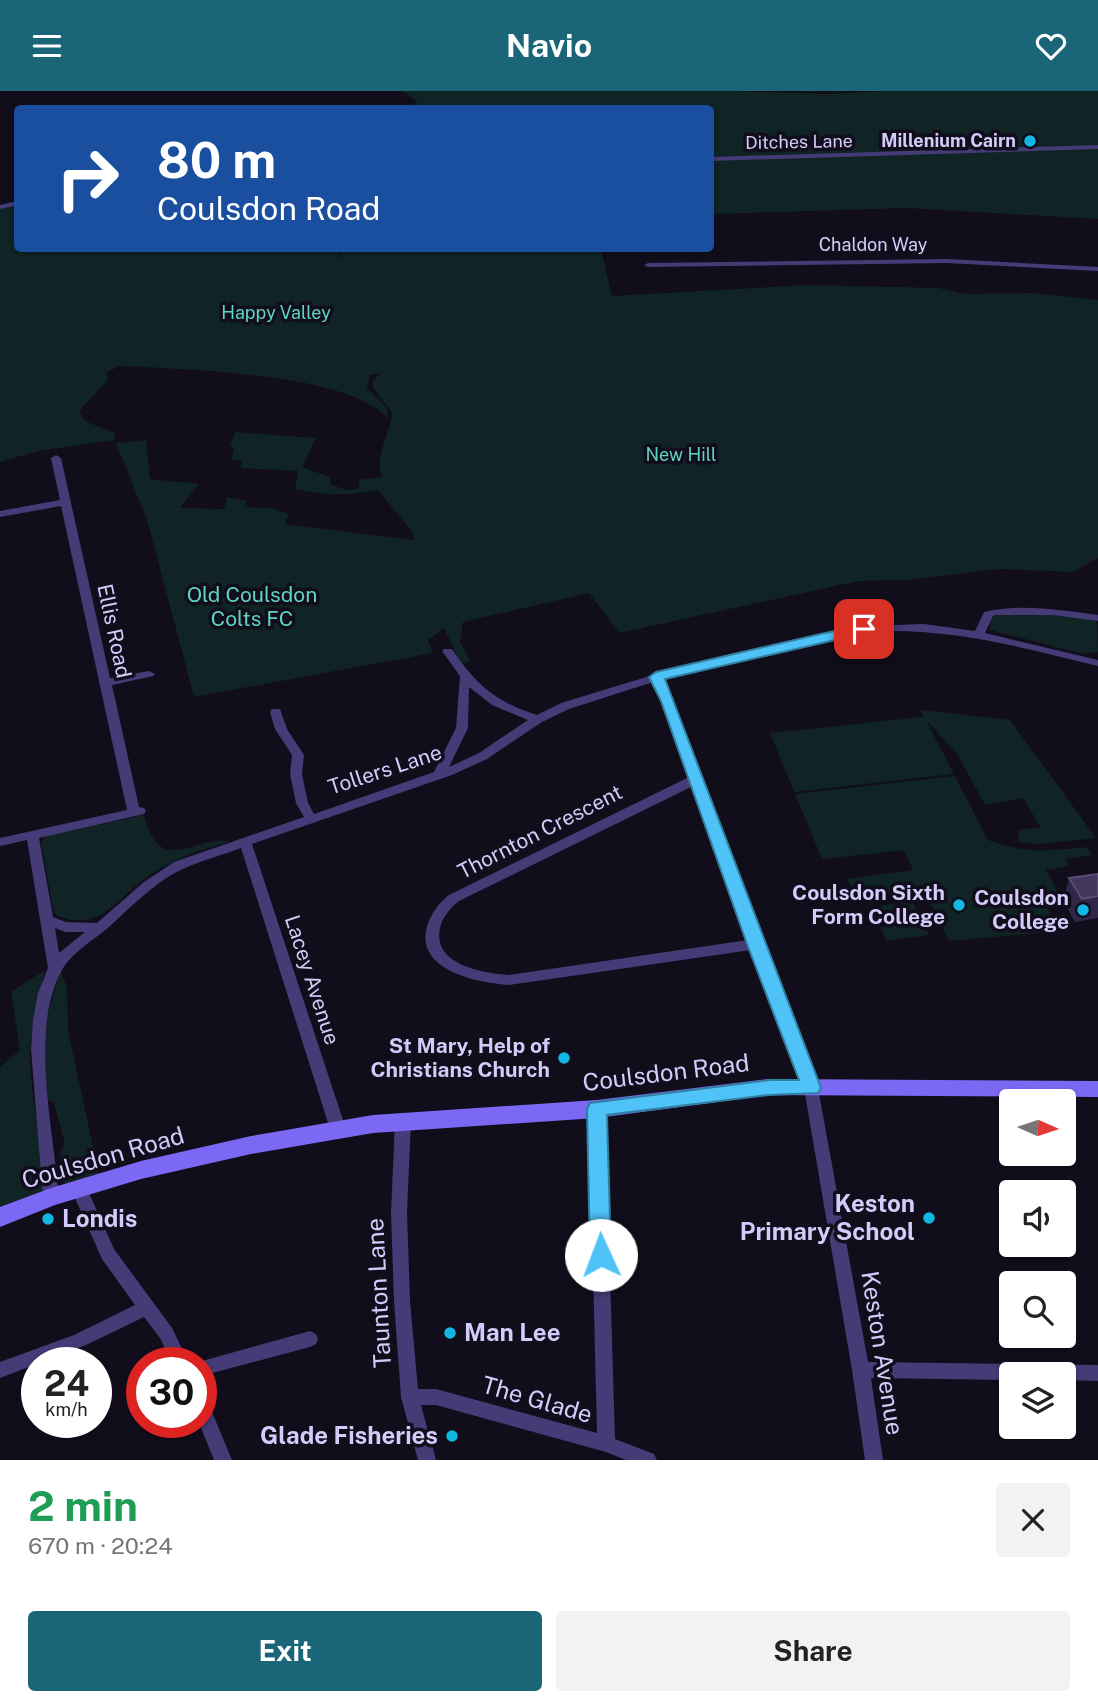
<!DOCTYPE html>
<html lang="en">
<head>
<meta charset="utf-8">
<style>
	body { margin:0; font-family:"Public Sans",sans-serif; background:#f2f2f2; color:#222; height:100vh; display:flex; flex-direction:column; font-size:26px; white-space:nowrap }
	* { box-sizing:border-box; margin:0 }
	p { font-size:23px; color:#767676 }
	.icon { flex:none; width:38px; height:38px; fill:none; stroke:currentColor; stroke-width:2; stroke-linecap:round; stroke-linejoin:round }
	.map { position:relative; height:1369px; overflow:hidden }
	.details { display:flex; flex-direction:column; background:#fff; flex:1 }
	.details>* { flex:none }
	.banner { position:absolute; left:14px; top:14px; width:700px; height:147px; border-radius:7px; box-shadow:0 2px 5px #0004; background:#1a4fa0; color:#fff; overflow:hidden }
	.needle { width:46px; rotate:93deg }
	.tools { position:absolute; left:999px; top:998px; display:grid; gap:14px }
	.tools a { display:grid; place-items:center; width:77px; height:77px; border-radius:7px; background:#fff; box-shadow:0 2px 5px #0004; font-size:35px }
	.speed { position:absolute; left:21px; top:1256px; display:flex; gap:14px; font-size:35px; font-weight:700; text-align:center }
	.speed>* { display:grid; place-content:center; width:91px; height:91px; border-radius:50%; background:#fff; box-shadow:0 2px 5px #0004; line-height:1 }
	.speed small { font-size:18px; font-weight:400 }
	.speed .limit { border:10px solid #d22; background:#fff; color:#111 }
	.pin { position:absolute; display:grid; place-items:center; width:60px; height:60px; color:#fff; margin:-30px; border-radius:14px; box-shadow:0 4px 10px #0006 }
	.me { position:absolute; width:77px; margin:-38px; rotate:358deg; stroke-linejoin:round; filter:drop-shadow(0 0 5px #0008) }
	.turn { display:flex; align-items:center; gap:24px; height:147px; padding:0 28px; font-size:32px }
	.turn .icon { width:91px; height:91px; stroke-width:2.5 }
	.turn b { display:block; font-size:49px; line-height:60px }
	.round { display:grid; place-items:center; flex:none; width:74px; height:74px; border-radius:7px; background:#f2f2f2 }
	.summary { display:flex; align-items:center; justify-content:space-between; height:119px; padding:0 28px }
	h1 { font-size:42px; font-weight:700; line-height:52px; color:#1e9e55 }
	.action { display:flex; gap:14px; margin-top:auto; padding:14px 28px }
	.action a { flex:1; height:80px; border-radius:7px; background:#1a6578; color:#fff; font-size:28px; font-weight:700; line-height:80px; text-align:center }
	.action a+a { background:#f2f2f2; color:#222 }
	header { display:flex; justify-content:space-between; align-items:center; height:91px; padding:0 28px; background:#1a6578; color:#fff; font-size:32px; font-weight:700 }
	.map>svg:first-child { display:block }
	.green { fill:#102325 }
	.lines { fill:none; stroke-linecap:round; stroke-linejoin:round }
	.minor { fill:#443b77; fill-rule:evenodd }
	.secondary { fill:#7b69f4; fill-rule:evenodd }
	.wall { fill:#302648 }
	.building { fill:#42385c; stroke:#594f75; stroke-width:2 }
	.route { fill:#4fc3f7; stroke:#337fa1; stroke-width:2 }
	.poi-dot { fill:#11b6e1; stroke:#110d1b; stroke-width:2.5 }
	.labels { text-anchor:middle; stroke-width:7; stroke-linejoin:round; paint-order:stroke }
	.far-poi-label { font-size:18px; font-weight:bold; fill:#d5cbfb; stroke:#110d1b; text-anchor:end }
	.far-street-label { font-size:18px; fill:#d5cbfb; stroke:#110d1b }
	.far-park-label { font-size:18px; fill:#5ed4c3; stroke:#110d1b }
	.park-label { font-size:21px; fill:#5ed4c3; stroke:#110d1b }
	.street-label { font-size:21px; fill:#d5cbfb; stroke:#110d1b }
	.poi-label { font-size:21px; font-weight:bold; fill:#d5cbfb; stroke:#110d1b; text-anchor:end }
	.near-street-label { font-size:24px; fill:#d5cbfb; stroke:#110d1b }
	.near-poi-label { font-size:24px; font-weight:bold; fill:#d5cbfb; stroke:#110d1b; text-anchor:end }
</style>
</head>
<body>
<header><svg class="icon" aria-label="menu" viewBox="0 0 24 24"><path d="M4 6h16M4 12h16M4 18h16"/></svg>Navio<svg class="icon" aria-label="heart" viewBox="0 0 24 24"><path d="M12 20l-8-8c-3-5 5-10 8-4 3-6 11-1 8 4z"/></svg></header>
<div class="map">
<svg width="1098" height="1369" viewBox="0 0 1098 1369">
	<rect width="100%" height="100%" fill="#110d1b"/>
	<!-- green -->
	<path class="green" d="M402,0h327l100,3 57,-3h212v128l-191,-11 -196,6 -1,-105 -293,-1 -4,-4 5,-2z
		M17,113l1,45h321l-1,14 3,-14h260l11,47 195,-11 132,3 26,6 65,-1 68,7v258l-25,14 -75,-3 -90,11 -50,1 -239,52 -30,-40 -126,29 -3,20 10,19 -9,3 -17,-36 -16,12 5,13 -239,44 -46,-174 -32,-80 30,-3 4,39 49,5 -19,24 44,1 3,-12 20,4 -3,6 27,1 18,6 -4,10 128,16 1,-6 -36,-44c-29,6 -54,6 -83,-1l3,-18 -58,-3 3,-8h-12l3,-11 -4,-3 5,-14 81,6 -14,29 28,10 1,8 17,5 11,-2v-8l23,-3c-8,-21 8,-42 10,-64l-19,-26 -1,-5 7,-8h-9l-3,14 20,20 1,11c-37,-46 -209,-50 -268,-53l-13,6v9l-28,30 6,10 29,12 1,7 -77,11 -38,11v-254z
		M1058,523l39,7 1,31 -15,2 -93,-24 1,-13 7,-2z
		M921,619l89,10 86,118 -57,6 -22,-2 3,-13 21,-1 -18,-30 -38,7 -28,-51 -31,-34 28,54 -160,18 -24,-59 153,-16z
		M955,685l33,64c38,14 60,11 99,7l5,8 -26,4 3,7 -23,4 15,27 -18,4 17,30 -111,10 -23,-47 -68,9 -11,-24 66,-9 -9,-20 -82,9 -27,-65z
		M144,724c17,64 47,20 87,26 -28,8 -56,17 -80,33 -34,23 -52,62 -97,40l-13,-71 4,-7z
		M913,811l7,14 -43,6 -7,-15z
		M923,831l6,13 -43,6 -6,-14z
		M45,879c-9,36 -18,70 -14,107 4,42 14,75 11,118l-42,13v-141l20,-17 -9,-58z
		M60,879l7,17 1,44 31,143 -32,11 -5,-4 -2,-29 5,-7 -11,-43 -7,-2 -4,-69z"/>
	<g class="lines">
		<!-- minor -->
		<path class="minor" d="M1098,54v4l-388,12v-4z
			M18,110v4l-18,4v-4z
			M947,168l151,8v4l-151,-8 -299,4 -4,-2 4,-2z
			M56,364l5,3 49,220 39,-7 6,3 -2,2 -41,9 27,122 5,1 2,3 -2,3 -105,24 14,79 13,5 31,1 47,-41 30,-20 130,-45 -8,-14 -6,-29 2,-19 -17,-26 -5,-17 2,-3h8l7,20 17,26 -2,19 6,29 6,11 120,-42 22,-44 4,-52 -18,-25 2,-2h8c23,35 44,53 85,66l24,-12 92,-28 211,-49 60,-2 51,7 9,-19c36,-9 78,-2 114,3v6l-45,-6h-57l-3,1 -8,17 113,27v6c-79,-19 -152,-40 -234,-34l-200,47 10,22 89,243 55,144 50,274 230,3v16l-34,-1v-6h-52v6l-141,-2 12,82h-18l-13,-90 -48,-282 -53,-138 -242,35c-29,-2 -90,-13 -83,-54 2,-13 12,-28 23,-36l240,-118 -36,-95 -84,27 -27,13 -55,37 -35,16 -200,69 94,285 -3,4 -5,2 -5,-2 -3,-4 -89,-281c-18,7 -38,12 -56,20 -28,12 -53,38 -76,59 -15,13 -37,25 -47,43 -33,58 -8,162 -3,227l-2,5 -6,2 -6,-2 -2,-5 -12,-148 2,-29 5,-27 10,-25 -21,-128 -27,6v-8l127,-28 -66,-304 -61,11v-6l60,-11 -9,-42zM469,596l23,18 36,15 -49,33 -30,14 19,-39zM693,695l55,154 -239,35c-26,-2 -77,-10 -69,-47 2,-10 10,-20 19,-27zM55,837l10,4h20l-26,21z
			M597,1012l5,2 3,4 10,330 39,15 3,6h-31l-20,-8 -170,-47h-15l15,55h-18l-17,-63 -7,-96 -3,-88 4,-92 3,-4 5,-2 5,2 3,4 -4,92 3,88 8,88h18l161,44 -8,-324 3,-4z
			M79,1091l6,2 29,65 58,79 17,35h-17l-12,-25 -16,-21 -58,28 -86,33v-16l74,-27 61,-30 -33,-46 -31,-70 2,-5z
			M310,1240l6,3 2,5 -2,5 -6,3 -109,29v-13h-6z
			M201,1307l6,2 25,60h-18l-15,-37h2z"/>
		<!-- secondary -->
		<path class="secondary" d="M769,988l329,2v16l-329,-2 -172,23 -224,15 -122,21 -110,25 -86,26 -55,22v-20l51,-19 90,-27 110,-25 122,-21 224,-15z"/>
	</g>
	<!-- wall -->
	<path class="wall" d="M1098,783v44l-23,4 -12,-21 6,-23z"/>
	<!-- building -->
	<path class="building" d="M1098,783v22l-16,3 -13,-21z"/>
	<!-- route -->
	<path class="route" d="M864,533l8,5 -2,3 -205,47 156,409 -3,5 -49,2 -162,20 4,140 -3,7 -7,2 -7,-2 -4,-7 -3,-146 3,-6 179,-23h30l-52,-136 -86,-243 -12,-24 7,-5z"/>
	<!-- markers -->
	<g class="poi-dot">
		<circle cx="1030" cy="50" r="7"/>
		<circle cx="959" cy="814" r="7"/>
		<circle cx="1083" cy="819" r="7"/>
		<circle cx="564" cy="967" r="7"/>
		<circle cx="929" cy="1127" r="7"/>
		<circle cx="48" cy="1128" r="7"/>
		<circle cx="450" cy="1242" r="7"/>
		<circle cx="452" cy="1345" r="7"/>
	</g>
	<g class="labels">
		<!-- far-poi labels -->
		<g class="far-poi-label">
			<text x="1016" y="56">Millenium Cairn</text>
		</g>
		<!-- far-street labels -->
		<g class="far-street-label">
			<text transform="translate(799 51) rotate(-1)" y="6">Ditches Lane</text>
			<text x="873" y="160">Chaldon Way</text>
		</g>
		<!-- far-park labels -->
		<g class="far-park-label">
			<text x="276" y="228">Happy Valley</text>
			<text x="681" y="370">New Hill</text>
		</g>
		<!-- park labels -->
		<g class="park-label">
			<text x="252" y="511">Old Coulsdon<tspan x="252" dy="24">Colts FC</tspan></text>
		</g>
		<!-- street labels -->
		<g class="street-label">
			<text transform="translate(114 540) rotate(78)" y="7">Ellis Road</text>
			<text transform="translate(385 679) rotate(-18)" y="7">Tollers Lane</text>
			<text transform="translate(540 741) rotate(-27)" y="7">Thornton Crescent</text>
			<text transform="translate(312 889) rotate(72)" y="7">Lacey Avenue</text>
		</g>
		<!-- poi labels -->
		<g class="poi-label">
			<text x="945" y="809">Coulsdon Sixth<tspan x="945" dy="24">Form College</tspan></text>
			<text x="1069" y="814">Coulsdon<tspan x="1069" dy="24">College</tspan></text>
			<text x="550" y="962">St Mary, Help of<tspan x="550" dy="24">Christians Church</tspan></text>
		</g>
		<!-- near-street labels -->
		<g class="near-street-label">
			<text transform="translate(666 982) rotate(-7)" y="8">Coulsdon Road</text>
			<text transform="translate(103 1067) rotate(-16)" y="8">Coulsdon Road</text>
			<text transform="translate(379 1202) rotate(-93)" y="8">Taunton Lane</text>
			<text transform="translate(882 1262) rotate(81)" y="8">Keston Avenue</text>
			<text transform="translate(537 1309) rotate(16)" y="8">The Glade</text>
		</g>
		<!-- near-poi labels -->
		<g class="near-poi-label">
			<text x="915" y="1121">Keston<tspan x="915" dy="28">Primary School</tspan></text>
			<text x="62" y="1136" text-anchor="start">Londis</text>
			<text x="464" y="1250" text-anchor="start">Man Lee</text>
			<text x="438" y="1353">Glade Fisheries</text>
		</g>
	</g>
</svg>
<div class="tools">
<a><svg class="needle" viewBox="-14 -14 28 28"><path d="M0-13l5 13h-10z" fill="#e53935"/><path d="M0 13l5-13h-10z" fill="#767676"/></svg></a>
<a><svg class="icon" aria-label="sound" viewBox="0 0 24 24"><path d="M4 9h4l5-4v14l-5-4H4zM17 9q2 3 0 6"/></svg></a>
<a><svg class="icon" aria-label="search" viewBox="0 0 24 24"><circle cx="10" cy="10" r="6"/><path d="M15 15l6 6"/></svg></a>
<a><svg class="icon" aria-label="layers" viewBox="0 0 24 24"><path d="M12 4l9 5-9 5-9-5zM3 14l9 5 9-5"/></svg></a>
</div>
<div class="speed"><div>24<small>km/h</small></div><div class="limit">30</div></div>
<div class="pin" style="left:864px;top:538px;background:#d93025"><svg class="icon" aria-label="arrive" viewBox="0 0 24 24"><path d="M6 21V4h12l-3 4 3 4H6"/></svg></div>
<svg class="me" style="left:601px;top:1164px" viewBox="-20 -20 40 40"><circle r="19" fill="#fff"/><path d="M0-13L10 11 0 6-10 11z" fill="#4fc3f7"/></svg>
<div class="banner">
<div class="turn"><svg class="icon" aria-label="right" viewBox="0 0 24 24"><path d="M7 20v-9h11M14 6l5 5-5 5"/></svg><div><b>80 m</b>Coulsdon Road</div></div>
</div>
</div>
<section class="details">
<div class="summary"><div><h1>2 min</h1><p>670 m · 20:24</p></div><a class="round"><svg class="icon" aria-label="close" viewBox="0 0 24 24"><path d="M6 6l12 12M18 6L6 18"/></svg></a></div>
<div class="action"><a>Exit</a><a>Share</a></div>
</section>
</body>
</html>
